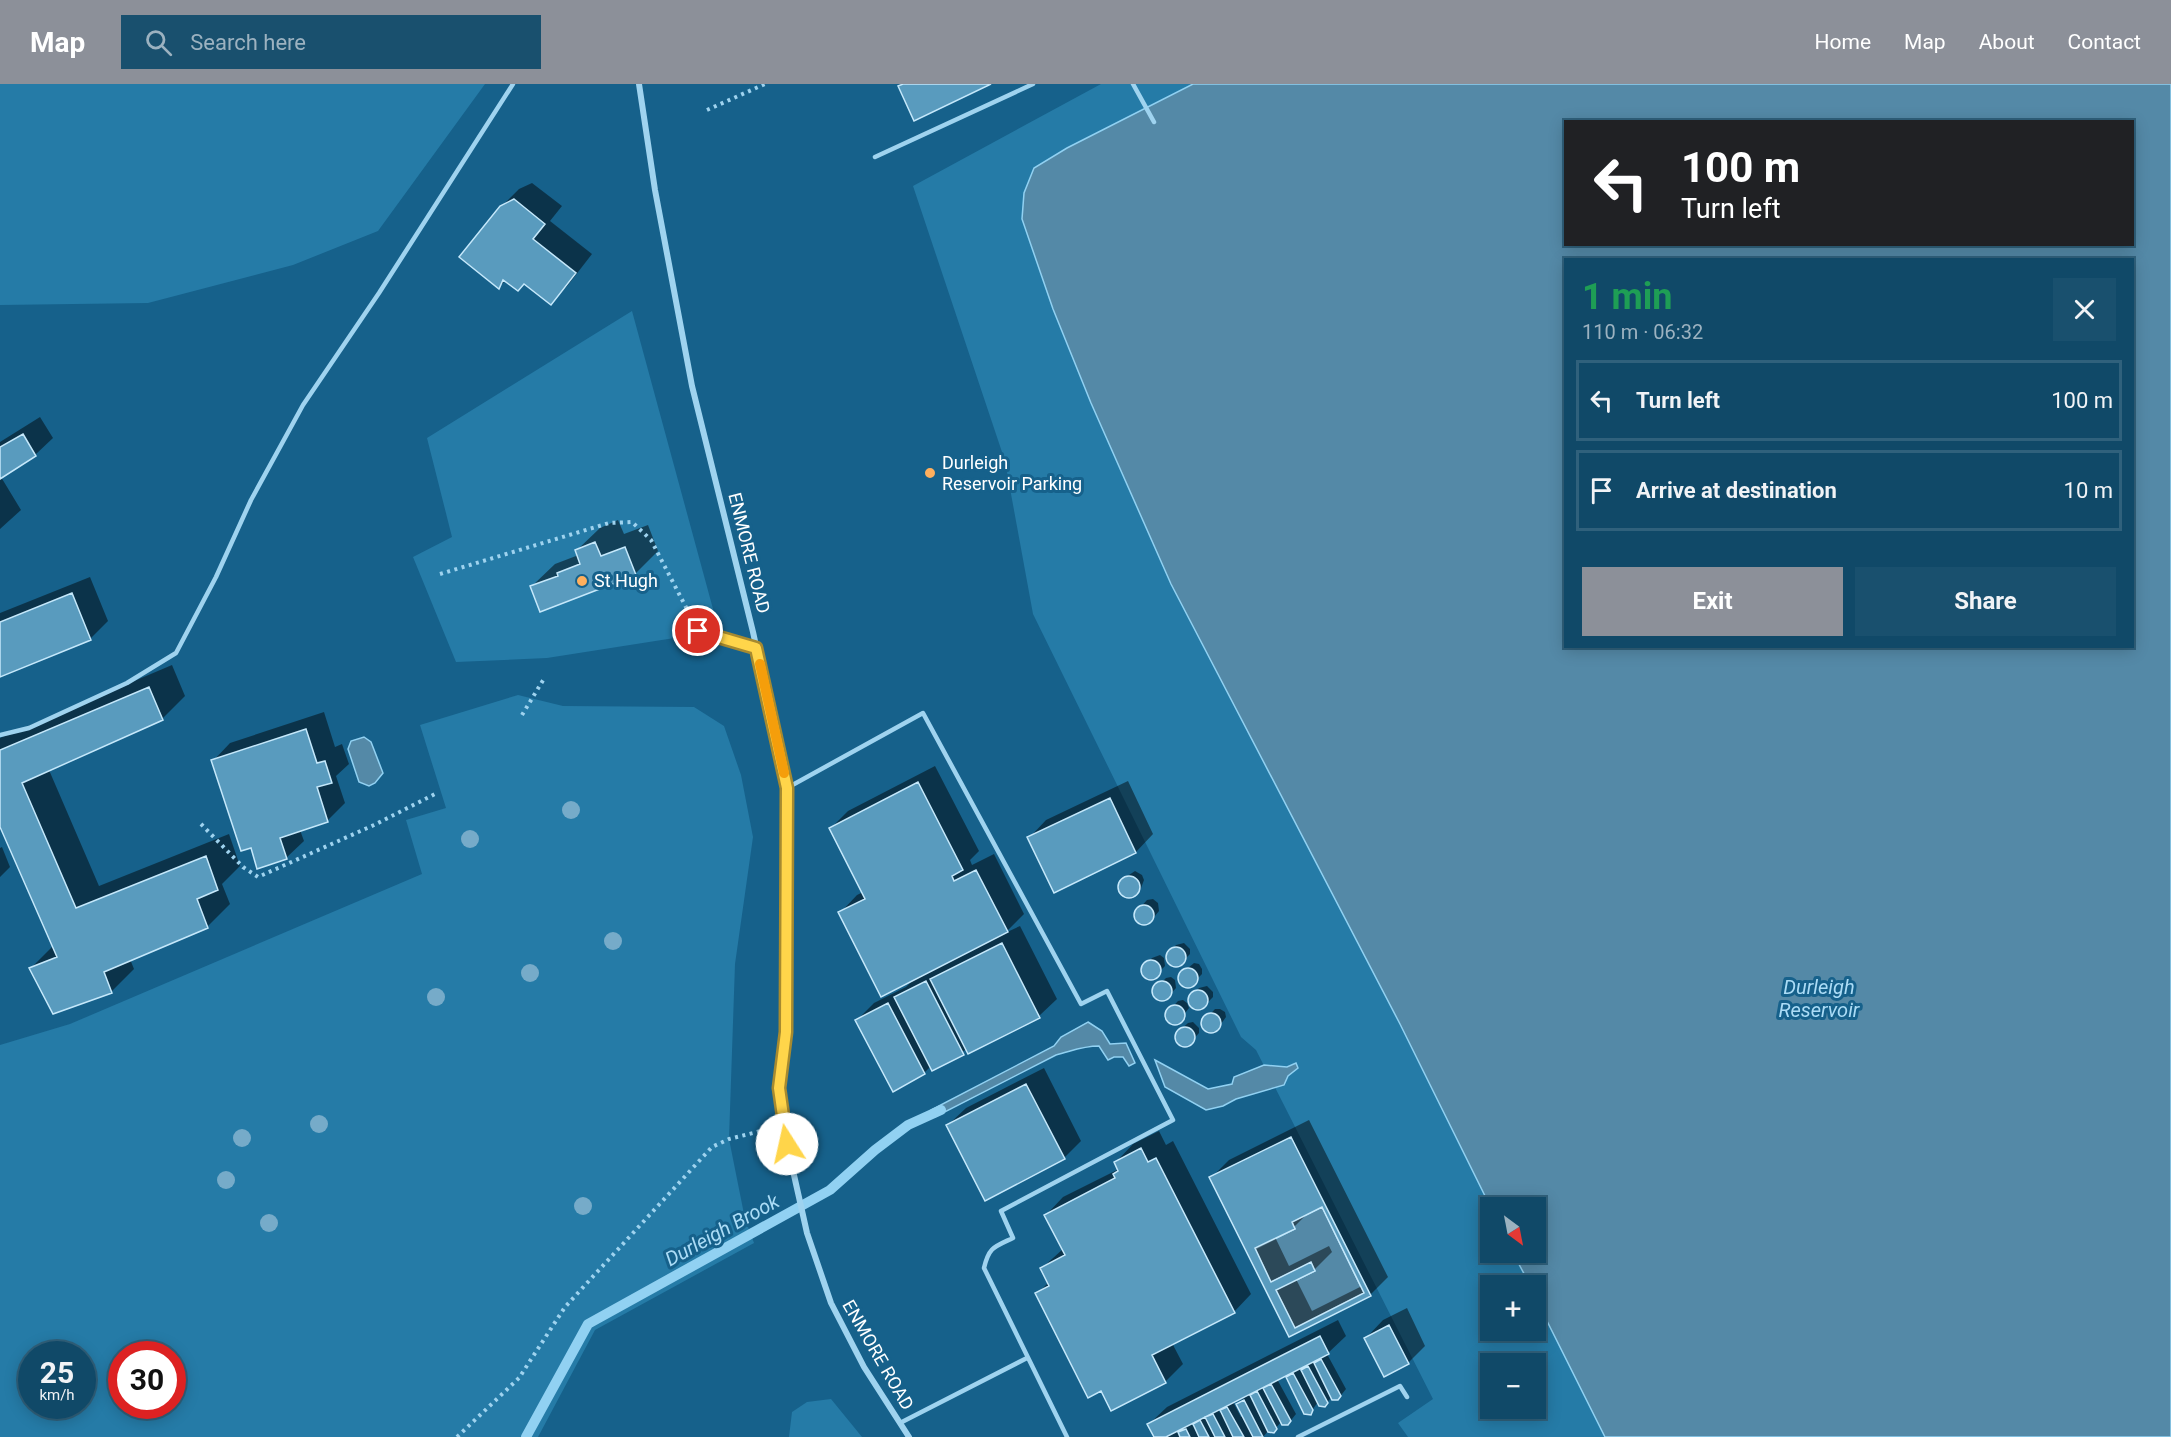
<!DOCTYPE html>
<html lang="en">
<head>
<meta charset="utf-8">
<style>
	body { margin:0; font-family:Roboto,sans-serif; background:#19506e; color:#f1f3f6; height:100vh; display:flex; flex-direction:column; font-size:22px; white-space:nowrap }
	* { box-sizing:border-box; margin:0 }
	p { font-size:20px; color:#9cb2c0 }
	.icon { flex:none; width:33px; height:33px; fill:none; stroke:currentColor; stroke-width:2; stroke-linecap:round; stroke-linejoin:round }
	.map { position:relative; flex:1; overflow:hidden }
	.details { position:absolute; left:1564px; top:174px; width:570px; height:390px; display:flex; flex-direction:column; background:#104968; border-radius:0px; box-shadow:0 3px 15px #0003,0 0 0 2px #30617c }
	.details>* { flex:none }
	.guide { position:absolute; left:1564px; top:36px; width:570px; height:126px; border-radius:0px; box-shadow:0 3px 15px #0003,0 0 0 2px #30617c; background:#202124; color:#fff; overflow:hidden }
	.needle { width:39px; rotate:148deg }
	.fabs { position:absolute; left:1480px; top:1113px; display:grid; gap:12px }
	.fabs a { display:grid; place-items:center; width:66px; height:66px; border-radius:0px; background:#104968; box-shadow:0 3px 15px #0003,0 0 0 2px #30617c; font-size:30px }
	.speed { position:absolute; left:18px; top:1257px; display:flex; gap:12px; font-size:30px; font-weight:700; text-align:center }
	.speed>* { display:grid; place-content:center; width:78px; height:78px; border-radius:50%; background:#104968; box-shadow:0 3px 15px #0003,0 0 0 2px #30617c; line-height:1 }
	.speed small { font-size:15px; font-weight:400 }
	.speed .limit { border:9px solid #d22; background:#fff; color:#111 }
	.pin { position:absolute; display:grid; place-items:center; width:51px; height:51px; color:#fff; margin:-26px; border:3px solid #fff; border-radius:50%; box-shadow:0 2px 6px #0007 }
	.me { position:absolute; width:66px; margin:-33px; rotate:350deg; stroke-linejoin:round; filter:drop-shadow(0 0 4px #0008) }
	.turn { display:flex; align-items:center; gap:21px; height:126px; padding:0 18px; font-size:27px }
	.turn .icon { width:78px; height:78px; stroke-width:2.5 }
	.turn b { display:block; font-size:42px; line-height:51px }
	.round { display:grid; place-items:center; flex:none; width:63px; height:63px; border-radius:0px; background:#19506e }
	.head { display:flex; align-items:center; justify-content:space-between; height:102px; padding:0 18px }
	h1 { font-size:36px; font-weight:700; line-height:45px; color:#1e9e55 }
	.cta { display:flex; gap:12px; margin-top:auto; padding:12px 18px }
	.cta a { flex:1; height:69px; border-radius:0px; background:#8c9099; color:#fff; font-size:24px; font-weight:700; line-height:69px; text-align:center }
	.cta a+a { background:#19506e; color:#f1f3f6 }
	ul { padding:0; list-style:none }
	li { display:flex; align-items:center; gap:18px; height:81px; margin:0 12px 9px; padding:0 6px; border:3px solid #30617c; border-radius:0px }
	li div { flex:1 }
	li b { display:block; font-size:22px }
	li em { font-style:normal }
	header { display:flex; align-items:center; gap:36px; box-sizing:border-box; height:84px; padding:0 30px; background:#8c9099; color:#fff }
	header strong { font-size:28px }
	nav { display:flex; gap:33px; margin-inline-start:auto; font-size:21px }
	.search { width:420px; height:54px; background:#19506e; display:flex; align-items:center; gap:15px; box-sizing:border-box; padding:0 21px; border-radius:0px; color:#9cb2c0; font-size:22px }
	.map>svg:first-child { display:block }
	.green { fill:#257ba7; fill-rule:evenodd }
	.water { fill:#5489a7; stroke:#91d1f2; stroke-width:1.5; fill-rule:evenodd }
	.shadow { fill:#0007; fill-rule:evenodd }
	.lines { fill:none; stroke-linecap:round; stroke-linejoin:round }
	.stream { stroke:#91d1f2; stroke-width:10 }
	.building { fill:#599bbe; stroke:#c5e8fb; stroke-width:1.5; fill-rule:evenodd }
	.path { stroke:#9fd3ef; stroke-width:4; stroke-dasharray:3 4.5; stroke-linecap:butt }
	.lane { stroke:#9fd3ef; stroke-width:4.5 }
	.street { stroke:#9fd3ef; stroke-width:6 }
	.tree { fill:#76abc9 }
	.route-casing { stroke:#a68a30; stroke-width:15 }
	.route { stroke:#ffd54a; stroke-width:10 }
	.slow { stroke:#f59e0b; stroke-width:10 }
	.poi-dot { fill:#ffaf5d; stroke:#16618b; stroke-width:2 }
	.labels { text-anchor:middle; stroke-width:6; stroke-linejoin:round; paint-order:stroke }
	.poi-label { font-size:18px; fill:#fff; stroke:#16618b; text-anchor:start }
	.street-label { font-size:18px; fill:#fff; stroke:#16618b }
	.water-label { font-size:20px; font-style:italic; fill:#abdcf6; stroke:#16618b }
</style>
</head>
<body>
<header>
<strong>Map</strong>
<div class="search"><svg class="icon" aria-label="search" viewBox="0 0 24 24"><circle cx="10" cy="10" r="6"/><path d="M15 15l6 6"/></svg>Search here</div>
<nav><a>Home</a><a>Map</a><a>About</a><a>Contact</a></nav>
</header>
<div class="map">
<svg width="2171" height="1353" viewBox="0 0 2171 1353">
	<rect width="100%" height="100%" fill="#16618b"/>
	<!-- green -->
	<path class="green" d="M0,0h485l-107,147 -85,34 -145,38 -148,2z
		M1101,0h92l-171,135 31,90 38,94 80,181 229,440 91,184v44l22,1 17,32 -39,1v44h45v-31l69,138h-197l-10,-14 35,-24 -177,-349 -15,-13 -208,-423 -28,-153 -92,-275zM1491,1280h45v44h-45z
		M632,227l87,320 -172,27 -91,4 -43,-105 39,-20 -25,-99z
		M518,611l45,11 131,1 30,19 17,49 12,62 -18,127 -6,175 16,80 9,24 -159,87 -57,107h-538v-392l70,-21 352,-150 -16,-54 40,-12 -26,-83zM82,1270v52h-50v-52zM172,1270v52h-50v-52z
		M831,1315l31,38h-73l3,-25 15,-10z"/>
	<!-- water -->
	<path class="water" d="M1193,0h978v1353h-566l-69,-138v-13l-6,-1 -17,-32 23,-1v-44h-45l-91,-184 -229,-440 -80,-181 -38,-94 -31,-90 2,-26 10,-25 33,-20zM1566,38h567v122h-567zM1566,176h567v386h-567z
		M364,653l7,5 12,31 -8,10 -6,3 -10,-4 -11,-33 3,-8z
		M1088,938l14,9 8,13 16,-1 9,20 -6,3 -6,-9h-9l-6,3 -9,-14c-17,0 -27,5 -43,9l-121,62 -5,-2 1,-5 123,-64 7,-9z
		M1155,976l53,29 24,-5 2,-7 30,-12 23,2 9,-4 2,5 -10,8 -4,9 -48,14 -13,7 -17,4 -41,-23z
		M1322,1123l42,86 -69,35 -19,-38 39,-19 -4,-8 -40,19 -16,-33 40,-20 -3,-7z"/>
	<!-- shadow -->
	<path class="shadow" d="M532,99l30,23 -12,15 42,33 -24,31 -17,18 -27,-21 -18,-2 -7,7 2,-80 18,-18z
		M40,333l13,21 -18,17 -34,22 20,33 -21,19v-87z
		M618,436l6,14 24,-9 10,26 -23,23 -103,12 23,-22 21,-8 2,-2 -1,-4 23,-22z
		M90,493l18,44 -18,18 -90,36v-62z
		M172,581l13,31 -23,23 -113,51 50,116 130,-52 11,32 -18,18 8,20 -22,22 -78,33 4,10 -23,23 -80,-24 22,-22 -53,-123v-85z
		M324,628l11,35 7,-3 7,20 -13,12 9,27 -18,18 -27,9 4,11 -18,17 -34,-12 -39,-85 17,-18z
		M935,682l44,85 -9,9 2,5 22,-11 30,60 -19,19 15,-7 37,73 -18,17 -72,33 -34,20 -2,-3 -7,7 -67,-53 17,-17 32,-16 8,-8 -74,-66 17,-18 6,-3 -32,-64 17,-17z
		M1128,697l25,53 -17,18 -81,39 -26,-53 17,-18z
		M2,763l8,20 -10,10v-29z
		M1135,787l7,4 2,5 -3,8 -6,5 -8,3 -5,-4 -2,-5 3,-8z
		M1153,815l5,4 1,8 -9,11 -9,1 -4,-4v-8l10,-11z
		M1184,859l6,6v5l-10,10 -8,1 -4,-4 -1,-5 9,-11z
		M1160,871l4,3 1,8 -12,12 -5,-1 -4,-4 -1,-5 9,-10z
		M1194,879l5,1 3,5v5l-12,12 -5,-1 -5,-6 1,-5z
		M1171,893l4,3 1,8 -9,10 -8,1 -4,-4 -1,-5 12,-12z
		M1207,902l6,6v5l-10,10 -8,1 -4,-4 -1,-5 9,-11z
		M1183,916l4,3 2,5 -10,13 -5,2 -7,-5v-5l11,-12z
		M1215,925h5l5,3 1,5 -8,11 -7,3 -7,-4 -1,-5z
		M1193,938l6,6v5l-10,11h-8l-5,-6 1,-5 11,-10z
		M1044,984l37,73 -17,17 -116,-33 18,-17z
		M1309,1036l79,157 -18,18 -80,40 -79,-157 18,-18zM1322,1121l40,81 -50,25 -16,-32 18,-9 18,-18 -3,-6 -40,20 -14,-29 19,-10 16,-16z
		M1159,1047l7,14 7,-4 78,153 -17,18 -62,31 11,21 -18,18 -63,7 -65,-95 12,-12 -7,-14 21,-19 -17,-34 17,-18 56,-28 -3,-7 17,-18z
		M1407,1224l18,38 -17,17 -42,-25 17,-18z
		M1338,1236l8,16 -19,18 19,35 -8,10 -7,-1 -7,8 -6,-4 -8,11 -22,-36 5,-5 -16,7 19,35 -8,10 -6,-3 -9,10h-5l-5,6h-9l-1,-2 -1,2h-85l3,-3 -14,3 -7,-13 18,-17zM1308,1280l-7,8 -2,-4zM1247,1311l-9,9 6,12 -3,1 -8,-15zM1228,1321l-8,8 -2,-4zM1200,1335l-7,7 -2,-3zM1186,1342l-8,8 -2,-4z"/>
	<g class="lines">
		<!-- stream -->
		<path class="stream" d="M526,1353l62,-113 242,-134 45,-40 33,-25 33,-15"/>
	</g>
	<!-- building -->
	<path class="building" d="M903,0h88l-77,37 -16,-35z
		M514,115l31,25 -12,15 43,34 -25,32 -27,-21 -6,7 -15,-11 -4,9 -40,-32 41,-51z
		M23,350l13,22 -36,23v-32z
		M595,458l6,14 24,-9 11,28 -96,37 -10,-26 28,-10 -1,-3 23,-9 -5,-14z
		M72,509l19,47 -91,37v-55z
		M149,603l14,33 -141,63 54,125 130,-52 12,34 -21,9 11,29 -104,44 8,21 -59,21 -24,-46 28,-11 -57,-130v-77z
		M306,645l11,34 8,-2 7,22 -15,4 11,35 -48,16 7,21 -30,10 -6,-21 -10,3 -30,-91z
		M918,698l45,88 -11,6 2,5 22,-11 32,62 -127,65 -43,-85 27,-13 -36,-71z
		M1110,714l26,55 -82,40 -27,-56z
		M1118 803a11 11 0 1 1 22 0a11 11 0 1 1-22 0Z
		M1134 831a10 10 0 1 1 20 0a10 10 0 1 1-20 0Z
		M1002,859l38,75 -72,36 -38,-75z
		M1166 873a10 10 0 1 1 20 0a10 10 0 1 1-20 0Z
		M1141 886a10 10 0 1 1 20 0a10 10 0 1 1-20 0Z
		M1178 894a10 10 0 1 1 20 0a10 10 0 1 1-20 0Z
		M926,897l38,74 -32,16 -38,-74z
		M1152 907a10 10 0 1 1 20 0a10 10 0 1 1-20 0Z
		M1188 916a10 10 0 1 1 20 0a10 10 0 1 1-20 0Z
		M888,919l37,71 -32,18 -38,-72z
		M1165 931a10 10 0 1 1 20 0a10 10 0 1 1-20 0Z
		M1201 939a10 10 0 1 1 20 0a10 10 0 1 1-20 0Z
		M1175 953a10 10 0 1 1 20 0a10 10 0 1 1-20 0Z
		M1026,1000l39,75 -80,42 -39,-76z
		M1291,1053l80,159 -82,41 -80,-160zM1322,1123l42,86 -69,35 -19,-38 39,-19 -4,-9 -40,20 -16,-34 40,-19 -3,-7z
		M1141,1064l7,14 8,-4 79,155 -83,42 14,28 -55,28 -10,-20 -13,7 -53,-105 14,-7 -9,-18 25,-13 -21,-40 71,-37 -2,-4 5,-3 -4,-9z
		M1389,1241l20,39 -25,13 -20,-39z
		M1320,1252l9,18 -163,83h-12l-7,-13z
		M1321,1275l20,37 -3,4h-6l-18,-37z
		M1308,1282l20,37 -3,4 -6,-1 -18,-36z
		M1293,1289l20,37 -2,5 -7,-1 -18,-37z
		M1271,1300l20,37 -3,4h-6l-19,-37z
		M1257,1307l20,38 -3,4 -6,-1 -18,-37z
		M1244,1316l19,37h-10l-17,-33z
		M1227,1323l17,30h-11l-13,-27z
		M1213,1330l12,23h-10l-10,-20z
		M1200,1336l9,17h-10l-6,-13z
		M1186,1345l4,8h-10l-2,-5z"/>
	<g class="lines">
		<!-- path -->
		<path class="path" d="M707,26l58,-26
			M440,490l169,-51 23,-1 19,18 38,73
			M522,631l23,-38
			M201,740l42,43 15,10 116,-52 61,-31
			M457,1353l62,-59 46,-71 147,-160 17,-8 36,-9"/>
		<!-- lane -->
		<path class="lane" d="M1133,0l21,38
			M875,73l158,-73
			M698,547l58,17
			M0,651l29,-7 98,-45 49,-30 40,-76 35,-77 52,-95 76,-112 134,-209
			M787,704l136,-75 158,291 26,-13 66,129 -172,91 12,27c-19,9 -24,9 -29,30l83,169
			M900,1339l127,-65
			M1298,1353l102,-51 7,11"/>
		<!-- street -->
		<path class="street" d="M639,0l16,106 37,196 61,246 34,156 -1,244 -7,56 4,38 24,107 24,70 33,64 45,70"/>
	</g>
	<!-- trees -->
	<g class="tree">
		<circle cx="571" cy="726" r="9"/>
		<circle cx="470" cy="755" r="9"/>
		<circle cx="613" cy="857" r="9"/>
		<circle cx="530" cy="889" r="9"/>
		<circle cx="436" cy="913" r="9"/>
		<circle cx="319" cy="1040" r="9"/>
		<circle cx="242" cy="1054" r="9"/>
		<circle cx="226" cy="1096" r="9"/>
		<circle cx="583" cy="1122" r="9"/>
		<circle cx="269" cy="1139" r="9"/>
	</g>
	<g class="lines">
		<!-- route casing -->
		<g class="route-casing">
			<path id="route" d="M698,547l58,17 31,140 -1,244 -7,56 8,56"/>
		</g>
		<!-- route -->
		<use href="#route" class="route"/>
		<!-- slow -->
		<path class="slow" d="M760,580l24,109"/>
	</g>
	<!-- markers -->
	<g class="poi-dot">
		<circle cx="930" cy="389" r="6"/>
		<circle cx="582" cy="497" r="6"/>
	</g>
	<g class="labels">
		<!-- poi labels -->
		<g class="poi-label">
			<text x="942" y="385">Durleigh<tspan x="942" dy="21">Reservoir Parking</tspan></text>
			<text x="594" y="503">St Hugh</text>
		</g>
		<!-- street labels -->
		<g class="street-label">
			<text transform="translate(749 469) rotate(76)" y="6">ENMORE ROAD</text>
			<text transform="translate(878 1271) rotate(60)" y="6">ENMORE ROAD</text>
		</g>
		<!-- water labels -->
		<g class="water-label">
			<text x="1819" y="910">Durleigh<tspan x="1819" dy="23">Reservoir</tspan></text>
			<text transform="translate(722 1146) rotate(-29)" y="7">Durleigh Brook</text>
		</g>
	</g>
</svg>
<div class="fabs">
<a><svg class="needle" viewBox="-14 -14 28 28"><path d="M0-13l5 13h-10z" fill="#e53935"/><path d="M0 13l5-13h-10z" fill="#9cb2c0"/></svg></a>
<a>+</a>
<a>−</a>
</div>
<div class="speed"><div>25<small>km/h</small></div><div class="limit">30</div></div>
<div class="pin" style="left:698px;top:547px;background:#d93025"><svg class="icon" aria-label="arrive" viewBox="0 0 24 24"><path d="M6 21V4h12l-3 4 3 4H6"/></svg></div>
<svg class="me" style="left:787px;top:1060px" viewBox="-20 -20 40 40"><circle r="19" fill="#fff"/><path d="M0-13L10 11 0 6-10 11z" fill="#ffd54a"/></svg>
<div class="guide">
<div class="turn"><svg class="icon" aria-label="left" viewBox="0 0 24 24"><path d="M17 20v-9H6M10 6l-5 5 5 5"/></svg><div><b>100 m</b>Turn left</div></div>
</div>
<section class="details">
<div class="head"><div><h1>1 min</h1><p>110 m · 06:32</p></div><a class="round"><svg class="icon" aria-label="close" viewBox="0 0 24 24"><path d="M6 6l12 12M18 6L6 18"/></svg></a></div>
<ul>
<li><svg class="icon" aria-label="left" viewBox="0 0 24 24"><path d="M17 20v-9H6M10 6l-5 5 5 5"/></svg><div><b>Turn left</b></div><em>100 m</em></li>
<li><svg class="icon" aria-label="arrive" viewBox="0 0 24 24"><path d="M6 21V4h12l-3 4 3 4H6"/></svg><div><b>Arrive at destination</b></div><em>10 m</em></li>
</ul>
<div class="cta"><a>Exit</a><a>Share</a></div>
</section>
</div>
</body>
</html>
